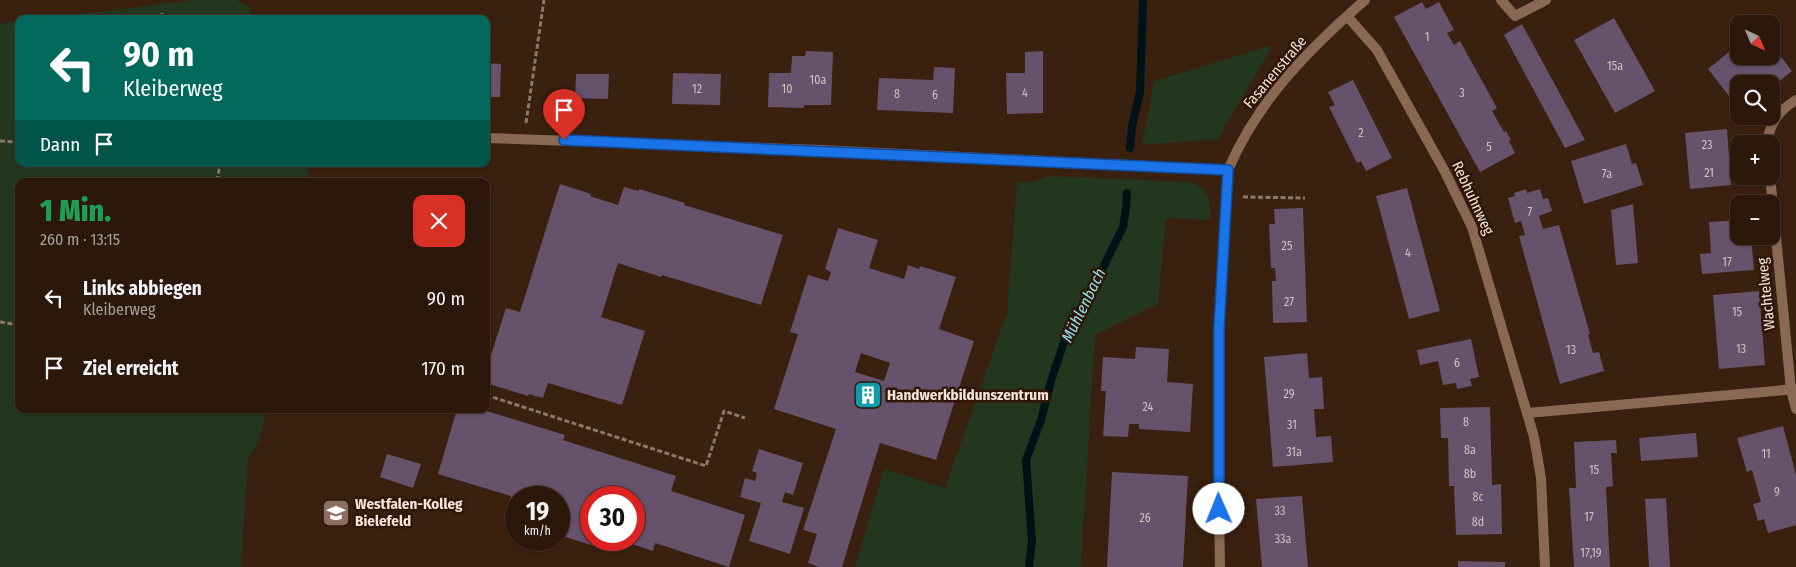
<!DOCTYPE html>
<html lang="de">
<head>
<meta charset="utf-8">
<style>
	body { margin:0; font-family:"Fira Sans Condensed",sans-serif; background:#332114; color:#f1f3f6; height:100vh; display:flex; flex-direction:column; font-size:19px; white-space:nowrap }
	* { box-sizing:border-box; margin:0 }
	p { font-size:16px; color:#a6a09d }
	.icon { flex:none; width:28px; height:28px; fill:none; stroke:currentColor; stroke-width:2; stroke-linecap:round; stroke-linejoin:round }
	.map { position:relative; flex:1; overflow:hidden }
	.sheet { position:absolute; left:15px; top:178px; width:475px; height:235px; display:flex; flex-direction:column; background:#2b180b; border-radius:10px; box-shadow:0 1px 4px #0004,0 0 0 1px #47372c }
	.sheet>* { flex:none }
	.banner { position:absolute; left:15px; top:15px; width:475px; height:152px; border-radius:10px; box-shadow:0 1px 4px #0004,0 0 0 1px #47372c; background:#00695c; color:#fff; overflow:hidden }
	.needle { width:32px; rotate:136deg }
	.fabs { position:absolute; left:1730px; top:15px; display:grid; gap:10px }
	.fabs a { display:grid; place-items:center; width:50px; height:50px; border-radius:10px; background:#2b180b; box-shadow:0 1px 4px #0004,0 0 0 1px #47372c; font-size:25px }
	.speed { position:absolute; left:505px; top:486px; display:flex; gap:10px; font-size:25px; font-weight:700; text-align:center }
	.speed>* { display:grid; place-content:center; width:65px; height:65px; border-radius:50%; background:#2b180b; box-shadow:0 1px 4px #0004,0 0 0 1px #47372c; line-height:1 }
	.speed small { font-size:12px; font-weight:400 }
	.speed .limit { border:8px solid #d22; background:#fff; color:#111 }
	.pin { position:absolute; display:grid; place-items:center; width:42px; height:42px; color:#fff; margin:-51px -21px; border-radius:50% 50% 50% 0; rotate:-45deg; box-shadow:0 0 5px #0007 }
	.pin .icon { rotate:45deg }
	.me { position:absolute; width:55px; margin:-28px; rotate:359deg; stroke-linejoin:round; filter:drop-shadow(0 0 4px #0008) }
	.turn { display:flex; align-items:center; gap:18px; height:105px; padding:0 25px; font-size:22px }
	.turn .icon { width:65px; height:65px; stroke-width:2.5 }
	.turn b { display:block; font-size:35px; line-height:42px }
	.then { display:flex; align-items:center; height:48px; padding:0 25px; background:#0003; gap:10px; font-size:19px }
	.round { display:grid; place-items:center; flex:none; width:52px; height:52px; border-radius:10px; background:#332114 }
	.headline { display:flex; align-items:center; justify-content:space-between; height:85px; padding:0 25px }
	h1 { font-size:30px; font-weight:800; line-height:38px; color:#1e9e55 }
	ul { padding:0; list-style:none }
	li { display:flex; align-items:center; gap:15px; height:70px; padding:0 25px }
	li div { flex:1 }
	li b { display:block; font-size:19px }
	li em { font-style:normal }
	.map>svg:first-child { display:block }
	.green { fill:#23371f }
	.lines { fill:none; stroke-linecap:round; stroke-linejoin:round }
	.stream { stroke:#001216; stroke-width:8 }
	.building { fill:#67526c; fill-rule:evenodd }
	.path { stroke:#8d7769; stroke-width:3; stroke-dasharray:5 2.5; stroke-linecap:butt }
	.lane { stroke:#896953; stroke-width:10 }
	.street { stroke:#896953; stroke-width:10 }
	.route-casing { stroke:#114b97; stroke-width:12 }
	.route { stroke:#1a73e8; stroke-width:9 }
	.labels { text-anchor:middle; stroke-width:5; stroke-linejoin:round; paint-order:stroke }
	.number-label { font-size:12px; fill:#d2c0be }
	.street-label { font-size:15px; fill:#f6e4da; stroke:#2f1606 }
	.poi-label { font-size:15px; font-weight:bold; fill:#f6e4da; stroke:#2f1606; text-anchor:start }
	.water-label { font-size:16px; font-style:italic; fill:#8de4f2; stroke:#2f1606 }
</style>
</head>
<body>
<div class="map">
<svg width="1796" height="567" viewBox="0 0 1796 567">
	<rect width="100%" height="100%" fill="#39200f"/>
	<!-- green -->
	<path class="green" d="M195,0h41l14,7 2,12h-212z
		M19,21v143h289l1,17h-290v228h248l-9,33 -10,17 -7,108h-241v-543z
		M1273,45l-55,94 -76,6 12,-64z
		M1048,176l141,6c20,5 23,19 21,38l-44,-2 -8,86 -63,31 -14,232h-226l29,-98 61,19 62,-175 10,-131h17z"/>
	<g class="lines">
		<!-- stream -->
		<path class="stream" d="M1130,148l2,-22 8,-34 3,-92
			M1029,567l3,-26 -6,-81 15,-40 10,-39 18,-54 27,-45 27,-55 3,-19 1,-15"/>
	</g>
	<!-- building -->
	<path class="building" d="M1422,2l4,7 13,-7 15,28 -7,3 7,12 6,-4 37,67 -5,3 12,21 2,-1 5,9 -2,1 6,12 -35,19 -86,-155z
		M398,15v4h-45v-3z
		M1614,18l41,73 -40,22 -41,-73z
		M1522,24l63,116 -20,8 -61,-113z
		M1739,44v12h32v-12l21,27 -21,17v-4h-32v25l-31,-40z
		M806,51l27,1 -2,53h-27v3l-36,-1 1,-34h22l1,-17h13z
		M1043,51v62l-36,1 -1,-41h19v-21z
		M486,63l15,1 -1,33h-14z
		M934,67l21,1 -2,45 -76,-3 2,-32 54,2z
		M673,73l48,1 -1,31 -48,-1z
		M576,74h33l-1,25 -33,-1z
		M1353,80l39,78 -26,13 -5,-10 -4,2 -28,-56 6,-2 -7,-13z
		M1727,129l4,56 -41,4 -5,-56z
		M1626,144l6,20 4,-1 7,22 -59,19 -13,-43z
		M560,184l31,10 -1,2 28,9 6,-18 15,4v-2l46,14 -1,2 99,30 -22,70 -99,-30 -1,2 -43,-14 -17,54 44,14 -23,74 -74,-22 -5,15 -14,-4 -1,2 -42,-13v-12l20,-63 14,4z
		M1407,188l33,123 -31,8 -33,-123z
		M1526,189l1,4 13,-4 3,10 5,-1 4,13 -13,5 4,13 16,-4 31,109 -2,1 5,18 6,-1 5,19 -44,13 -41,-148 6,-1 -4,-14 -6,2 -7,-25 7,-2 -1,-3z
		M1633,204l5,59 -22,2 -5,-55z
		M1303,208l4,114 -34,1 -1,-42h4l-1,-13h-4l-2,-44h6l-1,-15z
		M1739,220v16h12l3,34 -52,4 -2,-20 11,-1 -2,-31z
		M838,228l40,12 -9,28 35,11 4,-14 11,4 1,-3 36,11 -17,52 35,12 -38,119 -56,-17 -38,124h-23l-11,-4 9,-29 -14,-4 33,-101 -62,-20 24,-75 -8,-2 18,-57 20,6 3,-9 -6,-3zM861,353l29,10 -6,18 -29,-9z
		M1759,291l6,74 -46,4 -6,-74z
		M1471,339l8,38 -9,2 2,7 -15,3 -1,-6 -13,2 -5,-24 -18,4 -3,-15z
		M1136,347l33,2 -2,33 26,2 -3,48 -51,-3v-5h-10l-1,13 -25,-1 3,-45h-5l2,-34 32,2z
		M1307,353l2,25 13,-1 2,32h-10l2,28 15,-1 2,26 -60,5 -9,-110z
		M1490,407l2,78 9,-1 1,50 -46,1 -2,-49h-5l-1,-48h-7l-1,-30z
		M457,409h23l85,26 -2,5 113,36 -5,15 74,24 -16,52 -74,-24 -2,8 -33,-11h14v-42h-43v42h22l-3,11 -51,-16v-37h-43v24l-12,-4 7,-22 -73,-22z
		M1783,426l13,49v50l-28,8 -4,-14 -6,2 -5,-17 8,-2 -9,-32 -5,2 -10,-34z
		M1696,433l2,24 -57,4 -2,-23z
		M1616,440l1,13h-6l2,33 -7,1 4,80h-36l-5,-79h7l-2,-46z
		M759,449l44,14 -10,32 -8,-3 -3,10 22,6 -14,46 -41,-13 12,-38 -21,-6 5,-19 10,3 2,-8 -5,-2z
		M387,454l34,10 -8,24 -33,-11z
		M1112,472l76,4 -5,91h-76z
		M1302,496l6,71h-46l-6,-68z
		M1666,498l4,69h-21l-4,-68z
		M1458,561l47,1v5h-47z"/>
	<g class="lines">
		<!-- path -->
		<path class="path" d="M162,13l1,6
			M526,123l18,-123
			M0,141l19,1
			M217,181l3,-17
			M1243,197l62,1
			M0,322l19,3
			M486,395l220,71 18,-55 21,7"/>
		<!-- lane -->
		<path class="lane" d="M1501,0l14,16 31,-16
			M1767,144c2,-20 12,-34 29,-44
			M1770,176l21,214 5,19"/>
		<!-- street -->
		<path class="street" d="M1347,16l30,34 67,120 28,57 62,210 7,41 4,89
			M486,138l335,12 407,20
			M1528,413l268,-24
			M1220,567l-2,-116 1,-123 9,-158c30,-70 81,-121 137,-170"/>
	</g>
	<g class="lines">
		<!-- route casing -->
		<g class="route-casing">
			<path id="route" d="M564,140l664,30 -9,158v181"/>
		</g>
		<!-- route -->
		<use href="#route" class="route"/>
	</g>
	<!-- icons -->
	<defs>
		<g id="building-square" transform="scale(1.4375)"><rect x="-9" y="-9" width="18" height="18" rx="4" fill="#0f9aa8" stroke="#2f1606"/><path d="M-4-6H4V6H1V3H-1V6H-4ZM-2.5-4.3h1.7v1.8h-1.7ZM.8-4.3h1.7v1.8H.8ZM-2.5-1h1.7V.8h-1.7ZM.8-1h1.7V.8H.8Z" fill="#fff"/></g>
		<g id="school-square" transform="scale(1.4375)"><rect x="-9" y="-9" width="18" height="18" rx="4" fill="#8d6e63" stroke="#2f1606"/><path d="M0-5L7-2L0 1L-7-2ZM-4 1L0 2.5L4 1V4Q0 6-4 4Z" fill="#fff"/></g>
	</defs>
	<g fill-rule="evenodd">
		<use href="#building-square" x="868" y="395"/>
		<use href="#school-square" x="336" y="513"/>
	</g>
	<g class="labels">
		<!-- number labels -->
		<g class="number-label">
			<text x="1427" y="41">1</text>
			<text x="1615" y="70">15a</text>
			<text x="818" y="84">10a</text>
			<text x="697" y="93">12</text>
			<text x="787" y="93">10</text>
			<text x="1025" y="97">4</text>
			<text x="1462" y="97">3</text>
			<text x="897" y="98">8</text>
			<text x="935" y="99">6</text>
			<text x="1361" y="137">2</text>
			<text x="1707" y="149">23</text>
			<text x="1489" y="151">5</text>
			<text x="1709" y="177">21</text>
			<text x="1607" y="178">7a</text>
			<text x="1530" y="216">7</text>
			<text x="1287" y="250">25</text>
			<text x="1408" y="257">4</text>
			<text x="1727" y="266">17</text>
			<text x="1289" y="306">27</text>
			<text x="1737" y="316">15</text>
			<text x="1741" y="353">13</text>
			<text x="1571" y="354">13</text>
			<text x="1457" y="367">6</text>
			<text x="1289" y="398">29</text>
			<text x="1148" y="411">24</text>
			<text x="1466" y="426">8</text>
			<text x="1292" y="429">31</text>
			<text x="1470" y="454">8a</text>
			<text x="1294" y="456">31a</text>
			<text x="1766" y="458">11</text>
			<text x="1594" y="474">15</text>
			<text x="1470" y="478">8b</text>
			<text x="1777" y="496">9</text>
			<text x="1478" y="501">8c</text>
			<text x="1280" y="515">33</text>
			<text x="1589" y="521">17</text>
			<text x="1145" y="522">26</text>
			<text x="1478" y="526">8d</text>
			<text x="1283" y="543">33a</text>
			<text x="1591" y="557">17,19</text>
		</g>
		<!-- street labels -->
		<g class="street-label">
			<text transform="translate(1275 72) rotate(-50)" y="5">Fasanenstraße</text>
			<text transform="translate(1473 198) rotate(65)" y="5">Rebhuhnweg</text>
			<text transform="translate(1766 294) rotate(-96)" y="5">Wachtelweg</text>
		</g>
		<!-- poi labels -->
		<g class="poi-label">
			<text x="887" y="400">Handwerkbildunszentrum</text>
			<text x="355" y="509">Westfalen-Kolleg<tspan x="355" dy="17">Bielefeld</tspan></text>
		</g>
		<!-- water labels -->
		<g class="water-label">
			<text transform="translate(1083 305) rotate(-64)" y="6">Mühlenbach</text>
		</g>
	</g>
</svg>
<div class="fabs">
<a><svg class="needle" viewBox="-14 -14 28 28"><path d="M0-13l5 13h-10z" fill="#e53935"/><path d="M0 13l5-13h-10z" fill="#a6a09d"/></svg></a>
<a><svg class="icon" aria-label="search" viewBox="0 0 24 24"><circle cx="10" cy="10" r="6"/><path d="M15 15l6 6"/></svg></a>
<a>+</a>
<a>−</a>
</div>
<div class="speed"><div>19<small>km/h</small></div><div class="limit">30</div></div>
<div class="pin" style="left:564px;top:140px;background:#d93025"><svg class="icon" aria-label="arrive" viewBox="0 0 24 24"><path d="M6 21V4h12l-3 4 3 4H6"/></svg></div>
<svg class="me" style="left:1219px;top:509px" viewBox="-20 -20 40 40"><circle r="19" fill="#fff"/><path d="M0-13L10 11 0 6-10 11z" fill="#1a73e8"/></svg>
<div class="banner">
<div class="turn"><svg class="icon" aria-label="left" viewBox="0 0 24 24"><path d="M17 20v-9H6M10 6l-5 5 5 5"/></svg><div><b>90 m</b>Kleiberweg</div></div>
<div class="then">Dann<svg class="icon" aria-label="arrive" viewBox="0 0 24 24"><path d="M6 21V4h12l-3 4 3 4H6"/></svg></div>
</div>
<section class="sheet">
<div class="headline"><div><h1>1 Min.</h1><p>260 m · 13:15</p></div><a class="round" style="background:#d93025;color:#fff"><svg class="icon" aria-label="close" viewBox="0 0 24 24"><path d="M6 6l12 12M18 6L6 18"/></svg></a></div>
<ul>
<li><svg class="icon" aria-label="left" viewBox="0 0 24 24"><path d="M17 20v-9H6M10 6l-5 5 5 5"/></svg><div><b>Links abbiegen</b><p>Kleiberweg</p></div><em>90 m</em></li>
<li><svg class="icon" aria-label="arrive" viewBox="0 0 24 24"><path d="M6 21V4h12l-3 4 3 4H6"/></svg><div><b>Ziel erreicht</b></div><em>170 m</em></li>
</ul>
</section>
</div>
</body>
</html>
